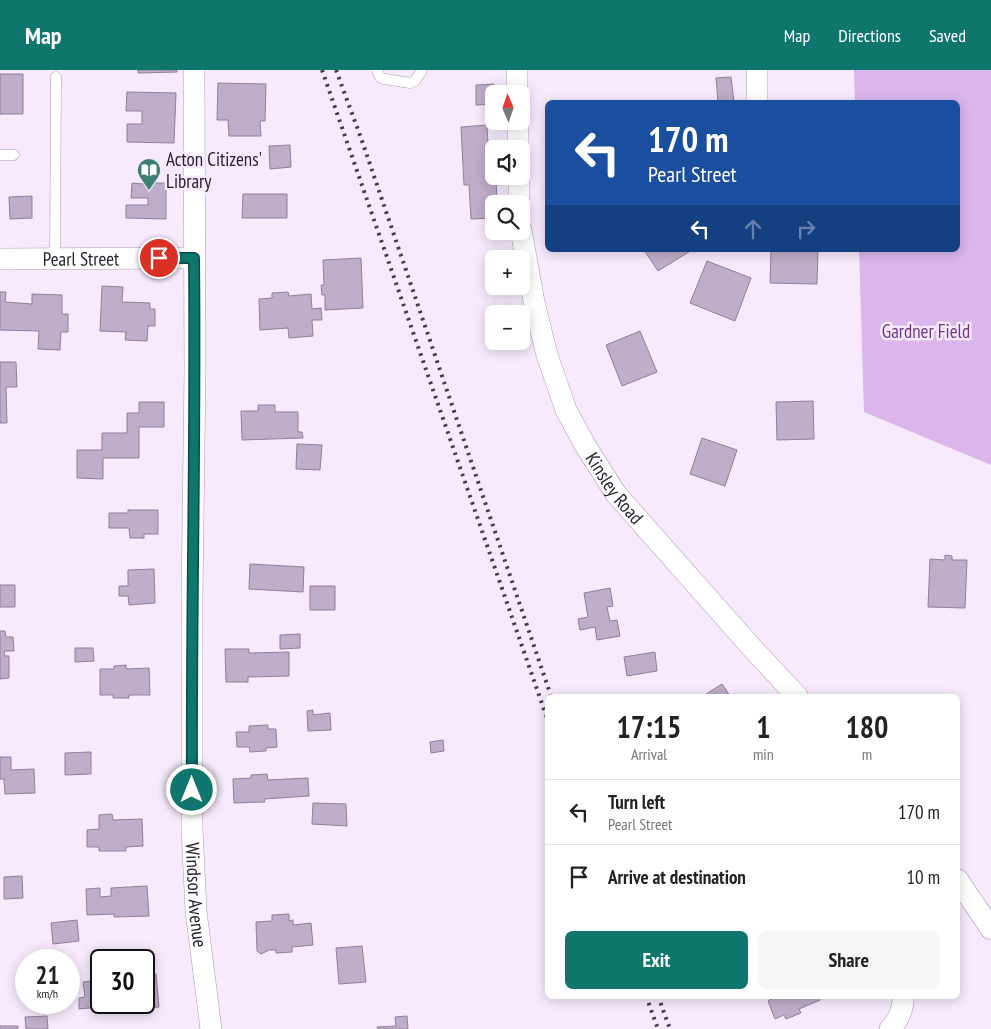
<!DOCTYPE html>
<html lang="en">
<head>
<meta charset="utf-8">
<style>
	body { margin:0; font-family:"PT Sans Narrow",sans-serif; background:#f6f6f6; color:#222; height:100vh; display:flex; flex-direction:column; font-size:19px; white-space:nowrap }
	* { box-sizing:border-box; margin:0 }
	p { font-size:16px; color:#767676 }
	.icon { flex:none; width:28px; height:28px; fill:none; stroke:currentColor; stroke-width:2; stroke-linecap:round; stroke-linejoin:round }
	.map { position:relative; flex:1; overflow:hidden }
	.panel { position:absolute; left:545px; top:624px; width:415px; height:305px; display:flex; flex-direction:column; background:#fff; border-radius:8px; box-shadow:0 2px 12px #0003 }
	.panel>* { flex:none }
	.banner { position:absolute; left:545px; top:30px; width:415px; height:152px; border-radius:8px; box-shadow:0 2px 12px #0003; background:#1a4fa0; color:#fff; overflow:hidden }
	.needle { width:32px; rotate:358deg }
	.buttons { position:absolute; left:485px; top:15px; display:grid; gap:10px }
	.buttons a { display:grid; place-items:center; width:45px; height:45px; border-radius:8px; background:#fff; box-shadow:0 2px 12px #0003; font-size:25px }
	.speed { position:absolute; left:15px; top:879px; display:flex; gap:10px; font-size:25px; font-weight:700; text-align:center }
	.speed>* { display:grid; place-content:center; width:65px; height:65px; border-radius:50%; background:#fff; box-shadow:0 2px 12px #0003; line-height:1 }
	.speed small { font-size:12px; font-weight:400 }
	.speed .limit { border:2px solid #111; border-radius:8px; background:#fff; color:#111 }
	.pin { position:absolute; display:grid; place-items:center; width:42px; height:42px; color:#fff; margin:-21px; border:2px solid #fff; border-radius:50%; box-shadow:0 1px 5px #0007 }
	.me { position:absolute; width:55px; margin:-28px; rotate:0deg; stroke-linejoin:round; filter:drop-shadow(0 0 4px #0008) }
	.turn { display:flex; align-items:center; gap:18px; height:105px; padding:0 20px; font-size:22px }
	.turn .icon { width:65px; height:65px; stroke-width:2.5 }
	.turn b { display:block; font-size:35px; line-height:42px }
	.lanes { display:flex; align-items:center; height:48px; padding:0 20px; background:#0003; justify-content:center; gap:25px; direction:ltr }
	.lanes .off { opacity:.35 }
	.eta { display:flex; justify-content:space-evenly; align-items:center; height:85px; text-align:center }
	.eta b { font-size:30px; font-weight:700; line-height:35px }
	.button { display:flex; gap:10px; margin-top:auto; padding:10px 20px }
	.button a { flex:1; height:58px; border-radius:8px; background:#0f766e; color:#fff; font-size:20px; font-weight:700; line-height:58px; text-align:center }
	.button a+a { background:#f6f6f6; color:#222 }
	ul { padding:0; list-style:none }
	li { display:flex; align-items:center; gap:15px; height:65px; padding:0 20px; border-top:1px solid #e0e0e0 }
	li div { flex:1 }
	li b { display:block; font-size:19px }
	li em { font-style:normal }
	header { display:flex; align-items:center; gap:30px; box-sizing:border-box; height:70px; padding:0 25px; background:#0f766e; color:#fff }
	header strong { font-size:24px }
	nav { display:flex; gap:28px; margin-inline-start:auto; font-size:18px }
	.map>svg:first-child { display:block }
	.green { fill:#dab6ec }
	.building { fill:#bfadc9; stroke:#907f9a }
	.lines { fill:none; stroke-linecap:round; stroke-linejoin:round }
	.service-casing { stroke:#ad9ab6; stroke-width:11 }
	.minor-casing { stroke:#ad9ab6; stroke-width:22 }
	.service { stroke:#fff; stroke-width:10 }
	.minor { stroke:#fff; stroke-width:21 }
	.rail { stroke:#443c48; stroke-width:4; stroke-dasharray:2.5 5; stroke-linecap:butt }
	.route-casing { stroke:#0a4d48; stroke-width:12 }
	.route { stroke:#0f766e; stroke-width:9 }
	.labels { text-anchor:middle; stroke-width:5; stroke-linejoin:round; paint-order:stroke }
	.poi-label { font-size:19px; fill:#29222d; stroke:#f6eafc; text-anchor:start }
	.street-label { font-size:19px; fill:#29222d; stroke:#f6eafc }
	.park-label { font-size:19px; fill:#6e3786; stroke:#f6eafc }
</style>
</head>
<body>
<header>
<strong>Map</strong>
<nav><a>Map</a><a>Directions</a><a>Saved</a></nav>
</header>
<div class="map">
<svg width="991" height="959" viewBox="0 0 991 959">
	<rect width="100%" height="100%" fill="#f6eafc"/>
	<!-- green -->
	<path class="green" d="M854,0h137v395l-127,-53 -5,-162h99v-148h-103z"/>
	<!-- building -->
	<path class="building" d="M138,0h39v2l-39,1z
		M0,4h23v40h-23z
		M731,7l3,25h-16l-2,-24z
		M218,13l48,1 -1,37h-5l1,15h-32l-1,-16h-11z
		M494,14v20l-18,1v-20z
		M127,22l49,1 -2,50 -47,-1v-18h15v-13h-16z
		M487,55l1,20h6v31h2l1,28h-3v14l-23,1 -2,-34h-5l-3,-58z
		M290,75l1,22 -21,2 -1,-23z
		M143,106h10v7h13v36l-40,-1v-13h22v-7h-17l1,-15 11,1z
		M243,124h44v24h-45z
		M32,126v22l-22,1 -1,-22z
		M644,180h48l-34,21z
		M771,180h47l-1,34 -47,-1z
		M361,188l2,50 -38,2v-15h-3l-1,-10h3l-1,-25z
		M707,191l44,17 -16,43 -45,-18z
		M102,216l21,1 -1,15 28,1v6h5v17h-7l-1,15 -22,-1 1,-8 -26,-1z
		M0,222h6l-1,10 27,2v-10l30,1v19h6v18h-7l-1,18 -22,-1 1,-18 -39,-1z
		M288,222l1,4 22,-2 1,15 9,-1 1,12h-10l1,16 -24,2 -1,-10 -28,2 -1,-31 13,-1v-5z
		M640,261l17,41 -35,14 -16,-41z
		M0,292h16l1,25h-11l1,36h-7z
		M813,331l1,38 -37,1 -1,-38z
		M139,332h25v25h-25v31h-36v21l-26,-1v-28h25v-17h25v-20h12z
		M258,335h17v7h23v20h4l1,6 -61,2 -1,-29h17z
		M702,368l35,12 -12,36 -35,-12z
		M297,374l25,1 -2,25 -24,-1z
		M128,440h30v24h-14v4h-14l-1,-10h-20v-15h19z
		M945,485l7,1v4h15l-2,48 -37,-1 2,-48 15,1z
		M250,494l54,3 -1,25 -54,-3z
		M154,499l1,34 -26,2 -1,-9h-9v-10h9v-16z
		M0,515h15v22h-15z
		M310,516h25v24h-25z
		M610,518l3,18 -6,1 3,14 7,-1 3,16 -23,4 -2,-13 -15,3 -2,-11 10,-2 -4,-24z
		M0,561h5l1,6h7l1,14h-10l1,5h4v22l-9,1z
		M300,564v14l-20,1v-14z
		M75,578h18l1,13 -19,1z
		M225,579h24v4l40,-1v24l-41,1v5h-22z
		M655,582l2,19 -30,5 -3,-19z
		M126,595v4l23,-1 1,27h-21v3h-16v-3h-13v-26h14v-3z
		M722,614l8,12h-27z
		M313,640v5l17,-2 1,17 -23,1 -1,-20z
		M268,655v4h8l1,18 -11,1v3l-16,1 -1,-5h-12l-1,-15h13v-6z
		M443,670l1,11 -13,2 -1,-11z
		M91,682v22l-26,1v-22z
		M0,687h11v13l23,-1 1,24 -30,1 -1,-15h-4z
		M267,704l1,6 40,-2 1,18 -45,3 1,3 -31,1 -1,-24 18,-1v-3z
		M313,733l33,1 1,22 -35,-2z
		M112,744l1,6 29,-1 1,27 -17,1v4h-27v-4h-12v-17l12,-1v-14z
		M22,806l1,22 -19,1v-22z
		M147,816l2,30 -35,1v-3l-27,1 -1,-26 14,-1v9l11,-1v-8z
		M289,844v7l4,-1v5l18,-2 2,22 -21,2v5l-16,1v-3h-7l-8,4 -4,-3 -1,-29 16,-1v-6z
		M77,850l2,21 -26,3 -2,-21z
		M362,876l4,36 -27,2 -3,-36z
		M156,904l3,33 -24,2v3l-12,1v-2h-4v-6l-40,4v-11l6,-1 -2,-15 17,-2 1,22h43v-27z
		M776,926h42l2,4 -21,9 2,4 -15,6 -2,-4 -9,4 -7,-18z
		M47,946l1,13h-22l-1,-12z
		M407,946l1,13h-30l-1,-2 19,-1 -1,-9z
		M0,956h18v3h-18z"/>
	<g class="lines">
		<!-- service casing -->
		<g class="service-casing">
			<path id="service" d="M377,0l3,7 4,2 26,4 5,-2 7,-11
				M0,85h14
				M55,188l1,-181"/>
		</g>
		<!-- minor casing -->
		<g class="minor-casing">
			<g id="minor">
				<path id="s1" d="M194,0l1,303 -3,223v232l4,83 15,118"/>
				<path d="M517,0v24"/>
				<path d="M757,0v32"/>
				<path d="M518,51v28"/>
				<path d="M519,106v28"/>
				<path id="s2" d="M521,160l13,72 13,53 19,55 19,35 31,49 137,155 44,47"/>
				<path id="s3" d="M0,189l194,-1"/>
				<path d="M958,810l33,49"/>
				<path d="M890,959c8,-8 14,-21 13,-33"/>
			</g>
		</g>
		<!-- service -->
		<use href="#service" class="service"/>
		<!-- minor -->
		<use href="#minor" class="minor"/>
		<!-- rail -->
		<path class="rail" d="M322,0l226,651
			M336,0l25,68 190,558
			M646,926l12,33
			M658,926l12,33"/>
	</g>
	<g class="lines">
		<!-- route casing -->
		<g class="route-casing">
			<path id="route" d="M159,188h35c2,177 -3,355 -2,532"/>
		</g>
		<!-- route -->
		<use href="#route" class="route"/>
	</g>
	<!-- icons -->
	<defs>
		<g id="library-pin" transform="scale(1.25)"><path d="M0 17L-7.5 6A9.5 9.5 0 1 1 7.5 6Z" fill="#3f8070" stroke="#f6eafc"/><path d="M-6-4Q-3-5.5-.7-3.5V5Q-3 3-6 4ZM6-4Q3-5.5 .7-3.5V5Q3 3 6 4Z" fill="#fff"/></g>
	</defs>
	<g fill-rule="evenodd">
		<use href="#library-pin" x="149" y="100"/>
	</g>
	<g class="labels">
		<!-- poi labels -->
		<g class="poi-label">
			<text x="166" y="96">Acton Citizens'<tspan x="166" dy="22">Library</tspan></text>
		</g>
		<!-- street labels -->
		<g class="street-label">
			<text dy="7" stroke="none"><textPath href="#s3" startOffset="81">Pearl Street</textPath></text>
			<text dy="7" stroke="none"><textPath href="#s2" startOffset="278">Kinsley Road</textPath></text>
			<text dy="7" stroke="none"><textPath href="#s1" startOffset="825">Windsor Avenue</textPath></text>
		</g>
		<!-- park labels -->
		<g class="park-label">
			<text x="926" y="268">Gardner Field</text>
		</g>
	</g>
</svg>
<div class="buttons">
<a><svg class="needle" viewBox="-14 -14 28 28"><path d="M0-13l5 13h-10z" fill="#e53935"/><path d="M0 13l5-13h-10z" fill="#767676"/></svg></a>
<a><svg class="icon" aria-label="sound" viewBox="0 0 24 24"><path d="M4 9h4l5-4v14l-5-4H4zM17 9q2 3 0 6"/></svg></a>
<a><svg class="icon" aria-label="search" viewBox="0 0 24 24"><circle cx="10" cy="10" r="6"/><path d="M15 15l6 6"/></svg></a>
<a>+</a>
<a>−</a>
</div>
<div class="speed"><div>21<small>km/h</small></div><div class="limit">30</div></div>
<div class="pin" style="left:159px;top:188px;background:#d93025"><svg class="icon" aria-label="arrive" viewBox="0 0 24 24"><path d="M6 21V4h12l-3 4 3 4H6"/></svg></div>
<svg class="me" style="left:192px;top:720px" viewBox="-20 -20 40 40"><circle r="17" fill="#0f766e" stroke="#fff" stroke-width="3"/><path d="M0-11L8 9 0 5-8 9z" fill="#fff"/></svg>
<div class="banner">
<div class="turn"><svg class="icon" aria-label="left" viewBox="0 0 24 24"><path d="M17 20v-9H6M10 6l-5 5 5 5"/></svg><div><b>170 m</b>Pearl Street</div></div>
<div class="lanes"><svg class="icon" aria-label="left" viewBox="0 0 24 24"><path d="M17 20v-9H6M10 6l-5 5 5 5"/></svg><svg class="icon off" aria-label="ahead" viewBox="0 0 24 24"><path d="M12 20V5M6 11l6-6 6 6"/></svg><svg class="icon off" aria-label="right" viewBox="0 0 24 24"><path d="M7 20v-9h11M14 6l5 5-5 5"/></svg></div>
</div>
<section class="panel">
<div class="eta">
<div><b>17:15</b><p>Arrival</p></div>
<div><b>1</b><p>min</p></div>
<div><b>180</b><p>m</p></div>
</div>
<ul>
<li><svg class="icon" aria-label="left" viewBox="0 0 24 24"><path d="M17 20v-9H6M10 6l-5 5 5 5"/></svg><div><b>Turn left</b><p>Pearl Street</p></div><em>170 m</em></li>
<li><svg class="icon" aria-label="arrive" viewBox="0 0 24 24"><path d="M6 21V4h12l-3 4 3 4H6"/></svg><div><b>Arrive at destination</b></div><em>10 m</em></li>
</ul>
<div class="button"><a>Exit</a><a>Share</a></div>
</section>
</div>
</body>
</html>
